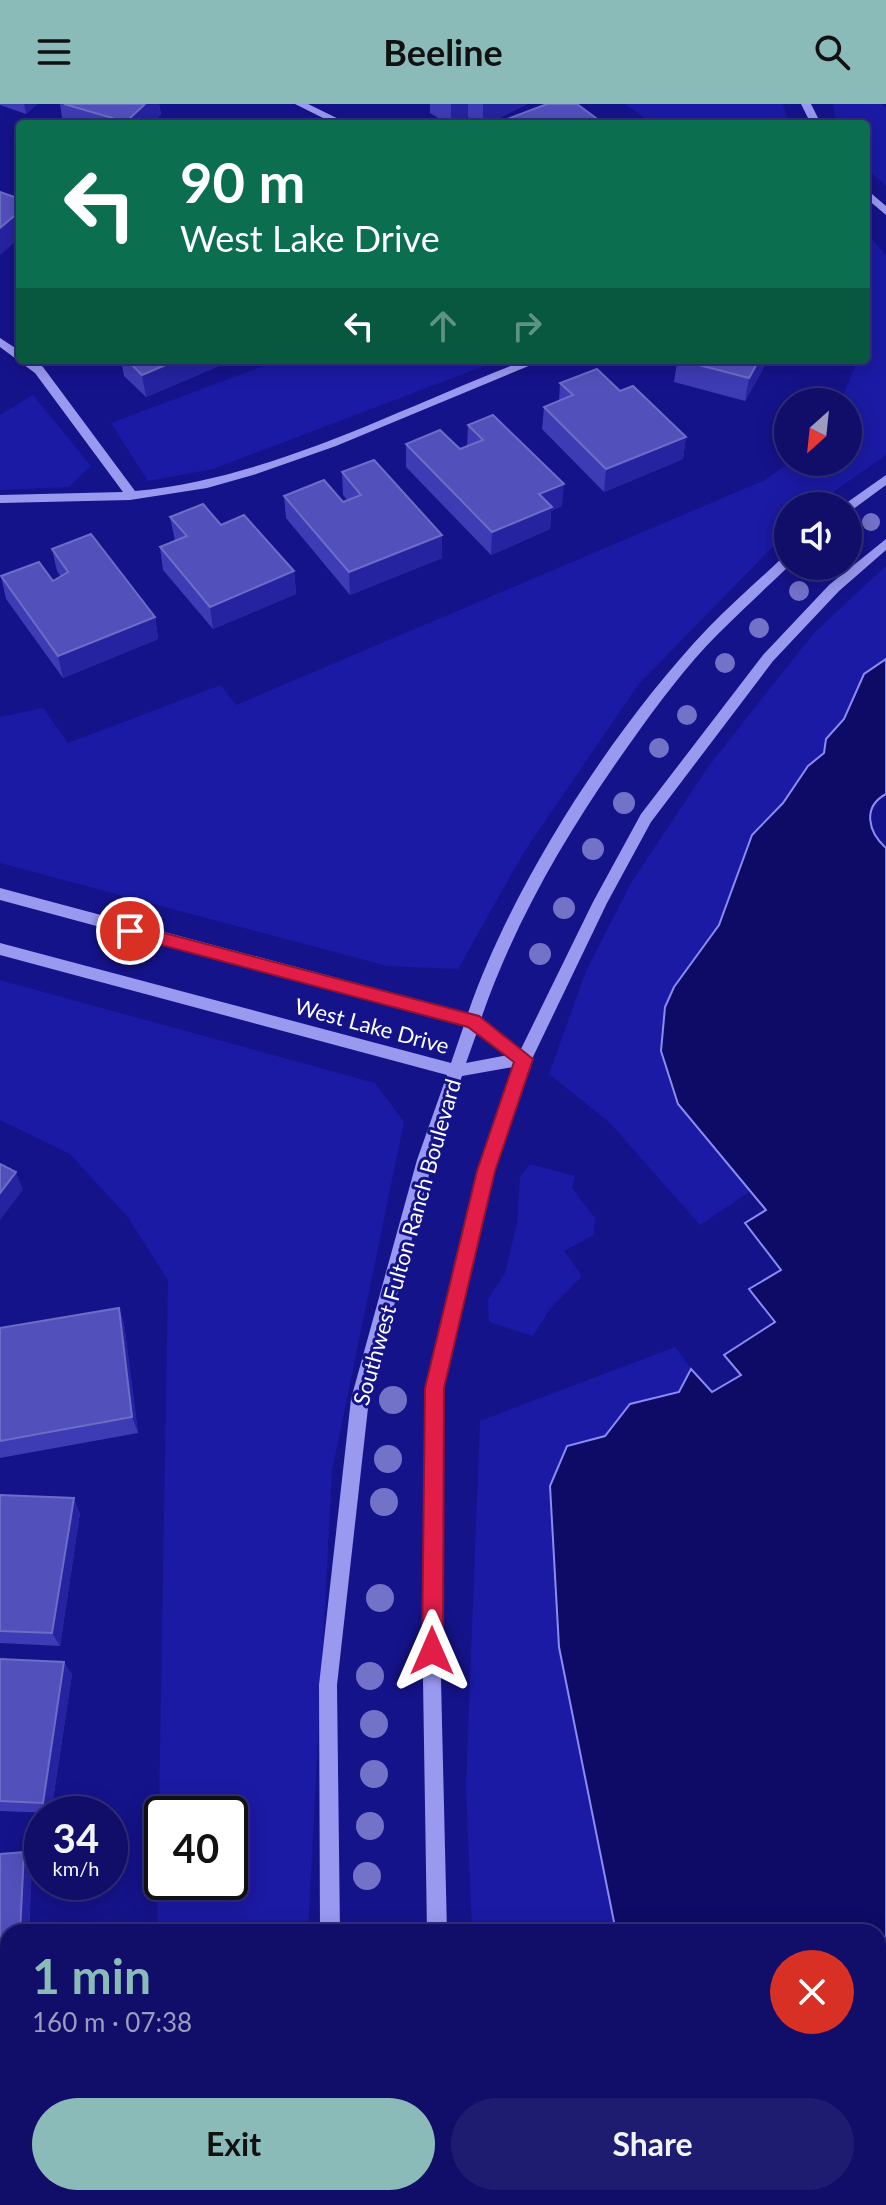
<!DOCTYPE html>
<html lang="en">
<head>
<meta charset="utf-8">
<style>
	body { margin:0; font-family:Lato,sans-serif; background:#1e1c71; color:#f1f3f6; height:100vh; display:flex; flex-direction:column; font-size:30px; white-space:nowrap }
	* { box-sizing:border-box; margin:0 }
	p { font-size:26px; color:#9c9cc0 }
	.icon { flex:none; width:44px; height:44px; fill:none; stroke:currentColor; stroke-width:2; stroke-linecap:round; stroke-linejoin:round }
	.map { position:relative; flex:1; overflow:hidden }
	.sheet { position:absolute; left:0px; top:1820px; width:886px; height:282px; display:flex; flex-direction:column; background:#100e68; border-radius:24px 24px 0 0; box-shadow:0 4px 20px #0003,0 0 0 2px #302e7c }
	.sheet>* { flex:none }
	.top-card { position:absolute; left:16px; top:16px; width:854px; height:244px; border-radius:8px; box-shadow:0 4px 20px #0003,0 0 0 2px #302e7c; background:#0b6e4f; color:#fff; overflow:hidden }
	.needle { width:52px; rotate:207deg }
	.buttons { position:absolute; left:774px; top:284px; display:grid; gap:16px }
	.buttons a { display:grid; place-items:center; width:88px; height:88px; border-radius:50%; background:#100e68; box-shadow:0 4px 20px #0003,0 0 0 2px #302e7c; font-size:40px }
	.speed { position:absolute; left:24px; top:1692px; display:flex; gap:16px; font-size:40px; font-weight:700; text-align:center }
	.speed>* { display:grid; place-content:center; width:104px; height:104px; border-radius:50%; background:#100e68; box-shadow:0 4px 20px #0003,0 0 0 2px #302e7c; line-height:1 }
	.speed small { font-size:20px; font-weight:400 }
	.speed .limit { border:4px solid #111; border-radius:12px; background:#fff; color:#111 }
	.pin { position:absolute; display:grid; place-items:center; width:68px; height:68px; color:#fff; margin:-34px; border:4px solid #fff; border-radius:50%; box-shadow:0 2px 8px #0007 }
	.me { position:absolute; width:88px; margin:-44px; rotate:0deg; stroke-linejoin:round; filter:drop-shadow(0 0 6px #0008) }
	.turn { display:flex; align-items:center; gap:28px; height:168px; padding:0 32px; font-size:36px }
	.turn .icon { width:104px; height:104px; stroke-width:2.5 }
	.turn b { display:block; font-size:56px; line-height:68px }
	.lanes { display:flex; align-items:center; height:76px; padding:0 32px; background:#0003; justify-content:center; gap:40px; direction:ltr }
	.lanes .off { opacity:.35 }
	.round { display:grid; place-items:center; flex:none; width:84px; height:84px; border-radius:42px; background:#1e1c71 }
	.head { display:flex; align-items:center; justify-content:space-between; height:136px; padding:0 32px }
	h1 { font-size:48px; font-weight:700; line-height:60px; color:#8bbbb9 }
	.primary-button { display:flex; gap:16px; margin-top:auto; padding:16px 32px }
	.primary-button a { flex:1; height:92px; border-radius:48px; background:#8bbbb9; color:#111; font-size:32px; font-weight:700; line-height:92px; text-align:center }
	.primary-button a+a { background:#1e1c71; color:#f1f3f6 }
	header { display:flex; justify-content:space-between; align-items:center; height:104px; padding:0 32px; background:#8bbbb9; color:#111; font-size:36px; font-weight:700 }
	.map>svg:first-child { display:block }
	.green { fill:#1b1aa4; fill-rule:evenodd }
	.water { fill:#0e0b66; stroke:#8b8bf4; stroke-width:2 }
	.lines { fill:none; stroke-linecap:round; stroke-linejoin:round }
	.minor { fill:#9a99f0; fill-rule:evenodd }
	.tertiary { fill:#9a99f0; fill-rule:evenodd }
	.tree { fill:#7372c9 }
	.wall { fill:#3e3cb4 }
	.shaded-wall { fill:#2523a0 }
	.building { fill:#5251bc; stroke:#6d6cc6; stroke-width:2 }
	.route { fill:#e11d48; stroke:#92132f; stroke-width:2 }
	.labels { text-anchor:middle; stroke-width:6; stroke-linejoin:round; paint-order:stroke }
	.street-label { font-size:22px; fill:#fff; stroke:#15138a }
</style>
</head>
<body>
<header><svg class="icon" aria-label="menu" viewBox="0 0 24 24"><path d="M4 6h16M4 12h16M4 18h16"/></svg>Beeline<svg class="icon" aria-label="search" viewBox="0 0 24 24"><circle cx="10" cy="10" r="6"/><path d="M15 15l6 6"/></svg></header>
<div class="map">
<svg width="886" height="2101" viewBox="0 0 886 2101">
	<rect width="100%" height="100%" fill="#15138a"/>
	<!-- green -->
	<path class="green" d="M625,0h158l6,20h-136z
		M833,0h49l4,5v77l-20,-18v-44h-30z
		M866,128l20,24v199l-73,51h-25v25l-150,154 -114,167 -66,117 -71,-3 -387,-103v-146l43,-9 25,35 153,-58 15,20 529,-225 25,-18h58v-60h-8l18,-42h8z
		M279,256h221l-287,109 -65,12 -37,-58z
		M33,291l58,71 -22,21 -69,3v-75z
		M886,462v93l-22,15 -20,45 -18,20 -2,13 -16,14 -25,37 -31,32 -33,90 -45,62 4,117 73,87 -51,34 -90,-102 -61,-49 37,-103 45,-88 77,-116 105,-133z
		M0,876l375,103 29,39 -72,349 -24,461h-151l11,-652 -41,-64 -57,-62 -70,-34zM162,1710h68v68h-68z
		M530,1060l45,12 -3,12 23,30 -1,17 -30,16 18,25 -32,33 -17,27 -44,-14 -1,-23 17,-26 12,-50 3,-46z
		M675,1243l16,22 -12,23 -49,12 -25,32 -38,10 49,486h-144l-6,-145 14,-366z
		M151,2094h174v7h-174z
		M505,2094h131v7h-130z"/>
	<!-- water -->
	<path class="water" d="M886,555v135c-24,13 -18,38 0,54v1357h-250v-7h242v-266h-262l-57,-285 -9,-161 17,-40 38,-10 25,-32 49,-12 12,-23 21,23 29,-17 -17,-20 51,-33 -26,-33 32,-19 -36,-47 21,-13 -88,-106 -17,-53 4,-44 9,-20 45,-62 33,-90 31,-32 25,-37 16,-13 2,-14 18,-20 20,-45z"/>
	<g class="lines">
		<!-- minor -->
		<path class="minor" d="M295,0h13l41,20h-14z
			M801,0h10l10,20h-10z
			M866,85l20,17v9l-20,-17z
			M0,234l20,13v9h13l10,7 92,124c138,-13 264,-83 391,-131h17l-207,86 -83,29 -46,13 -77,12 -130,3v-8l123,-3 -88,-119 -35,-26z"/>
		<!-- tertiary -->
		<path class="tertiary" d="M886,371v10l-34,25 -4,1v-5h-6z
			M886,435v11l-47,41 -66,70 -122,161 -44,81 -75,156 -38,112 -51,217 -2,292 6,252h-20l-4,-252 2,-292 53,-217 35,-104 -51,9 -29,84 -64,239 -32,286 3,247h-20l-1,-247 32,-286 66,-239 30,-85 -447,-120v-12l451,120 13,-38 -464,-125v-12l468,125c45,-130 145,-285 240,-385 24,-25 50,-47 75,-71l5,-1 1,10c-23,22 -47,44 -70,67 -33,33 -61,71 -88,109 -61,85 -116,178 -150,277l40,30 72,-147 48,-88 122,-159 66,-70zM477,928l31,23 -42,8z
			M335,2094h22l1,7h-22z
			M446,2094h22l1,7h-22z"/>
	</g>
	<!-- trees -->
	<g class="tree">
		<circle cx="871" cy="418" r="9"/>
		<circle cx="799" cy="487" r="10"/>
		<circle cx="759" cy="524" r="10"/>
		<circle cx="725" cy="559" r="10"/>
		<circle cx="687" cy="611" r="10"/>
		<circle cx="659" cy="644" r="10"/>
		<circle cx="624" cy="699" r="11"/>
		<circle cx="593" cy="745" r="11"/>
		<circle cx="564" cy="804" r="11"/>
		<circle cx="540" cy="850" r="11"/>
		<circle cx="393" cy="1296" r="14"/>
		<circle cx="388" cy="1355" r="14"/>
		<circle cx="384" cy="1398" r="14"/>
		<circle cx="380" cy="1494" r="14"/>
		<circle cx="370" cy="1572" r="14"/>
		<circle cx="374" cy="1620" r="14"/>
		<circle cx="374" cy="1670" r="14"/>
		<circle cx="370" cy="1722" r="14"/>
		<circle cx="367" cy="1772" r="14"/>
	</g>
	<!-- wall -->
	<path class="wall" d="M0,0h37l-11,10 -26,-9z
		M60,0h99l2,10 -10,10h-88z
		M430,0h97l-40,20h-7l-12,-7 -14,7h-6l-18,-11z
		M20,163v22l-4,-20z
		M121,256h112l-87,37 -22,-21z
		M669,256h99l-23,41 -71,-19 3,-20z
		M560,279l60,8 66,46 -3,22 -79,33 -62,-63 2,-22 15,-6z
		M468,321l94,81 -11,5 -1,18 -59,26 -85,-88v-23l54,5 7,-3z
		M342,368l100,63v23l-92,37 -64,-77 -2,-22 59,6 4,-2 -4,-5z
		M170,413l51,8 73,46 2,23 -83,35 -50,-59 -3,-23 15,-6z
		M52,445l103,68 3,22 -95,39 -57,-79 -5,-23 52,5 8,-4 -4,-6z
		M119,1204l5,16 14,109 -138,25v-130z
		M0,1391l80,18 -20,133 -60,-3z
		M0,1555l72,15 -21,139 -51,-2z
		M24,1748l8,9 -3,71h-21v72l-8,1v-151z"/>
	<!-- shaded-wall -->
	<path class="shaded-wall" d="M24,0h13l-11,10z
		M145,0h14l2,10 -10,10h-25v-2z
		M451,0h17v13l-14,7h-3z
		M483,0h44l-40,20h-4z
		M20,107v27l-20,17v-27z
		M177,256h56l-87,37 -4,-22z
		M759,256h9l-23,41 4,-23z
		M686,333l-3,22 -79,33 2,-23z
		M564,380l-2,22 -11,5 -1,18 -59,26 1,-23 47,-38z
		M442,431v23l-92,37 -1,-23z
		M294,467l2,23 -83,35 -3,-22z
		M155,513l3,22 -95,39 -5,-22z
		M16,1068l7,18 -23,30v-27z
		M119,1204l5,16 14,109 -6,-16z
		M74,1394l6,15 -20,133 -8,-13z
		M64,1558l8,12 -21,139 -8,-10z
		M24,1748l8,9 -3,71h-9z
		M44,2094h8v7h-8z"/>
	<!-- building -->
	<path class="building" d="M64,0h81l-19,18z
		M547,0h30l27,20h-110z
		M0,88l20,7v12l-20,17z
		M127,256h50l-35,15z
		M680,256h79l-10,18z
		M597,265l23,22 13,-5 53,51 -80,32 -62,-62 29,-12 -13,-12z
		M493,311l71,69 -25,10 13,13 -60,25 -86,-88 34,-14 20,19 23,-9 -15,-15z
		M374,356l68,75 -93,37 -65,-76 40,-16 19,22 18,-7 -19,-23z
		M203,400l18,21 23,-10 50,56 -84,36 -50,-60 27,-11 -17,-19z
		M91,430l64,83 -97,39 -57,-80 38,-14 14,19 15,-9 -16,-23z
		M0,1060l16,8 -16,21z
		M119,1204l13,109 -132,24v-113z
		M0,1391l74,3 -22,135 -52,-2z
		M0,1555l64,3 -21,141 -43,-2z
		M24,1748l-4,80h-12v65l-8,1v-144z
		M0,1936h8v158h36v7h-44z"/>
	<!-- route -->
	<path class="route" d="M130,820l349,92 54,43 -38,112 -51,217 -1,263 -3,8 -8,3 -7,-3 -3,-8 3,-263 52,-217 37,-109 -46,-35 -344,-92v-9z"/>
	<g class="labels">
		<!-- street labels -->
		<g class="street-label">
			<text transform="translate(372 922) rotate(15)" y="8">West Lake Drive</text>
			<text transform="translate(407 1138) rotate(-74)" y="8">Southwest Fulton Ranch Boulevard</text>
		</g>
	</g>
</svg>
<div class="buttons">
<a><svg class="needle" viewBox="-14 -14 28 28"><path d="M0-13l5 13h-10z" fill="#e53935"/><path d="M0 13l5-13h-10z" fill="#9c9cc0"/></svg></a>
<a><svg class="icon" aria-label="sound" viewBox="0 0 24 24"><path d="M4 9h4l5-4v14l-5-4H4zM17 9q2 3 0 6"/></svg></a>
</div>
<div class="speed"><div>34<small>km/h</small></div><div class="limit">40</div></div>
<div class="pin" style="left:130px;top:827px;background:#d93025"><svg class="icon" aria-label="arrive" viewBox="0 0 24 24"><path d="M6 21V4h12l-3 4 3 4H6"/></svg></div>
<svg class="me" style="left:432px;top:1547px" viewBox="-20 -20 40 40"><path d="M0-17L14 15 0 8-14 15z" fill="#e11d48" stroke="#fff" stroke-width="4"/></svg>
<div class="top-card">
<div class="turn"><svg class="icon" aria-label="left" viewBox="0 0 24 24"><path d="M17 20v-9H6M10 6l-5 5 5 5"/></svg><div><b>90 m</b>West Lake Drive</div></div>
<div class="lanes"><svg class="icon" aria-label="left" viewBox="0 0 24 24"><path d="M17 20v-9H6M10 6l-5 5 5 5"/></svg><svg class="icon off" aria-label="ahead" viewBox="0 0 24 24"><path d="M12 20V5M6 11l6-6 6 6"/></svg><svg class="icon off" aria-label="right" viewBox="0 0 24 24"><path d="M7 20v-9h11M14 6l5 5-5 5"/></svg></div>
</div>
<section class="sheet">
<div class="head"><div><h1>1 min</h1><p>160 m · 07:38</p></div><a class="round" style="background:#d93025;color:#fff"><svg class="icon" aria-label="close" viewBox="0 0 24 24"><path d="M6 6l12 12M18 6L6 18"/></svg></a></div>
<div class="primary-button"><a>Exit</a><a>Share</a></div>
</section>
</div>
</body>
</html>
